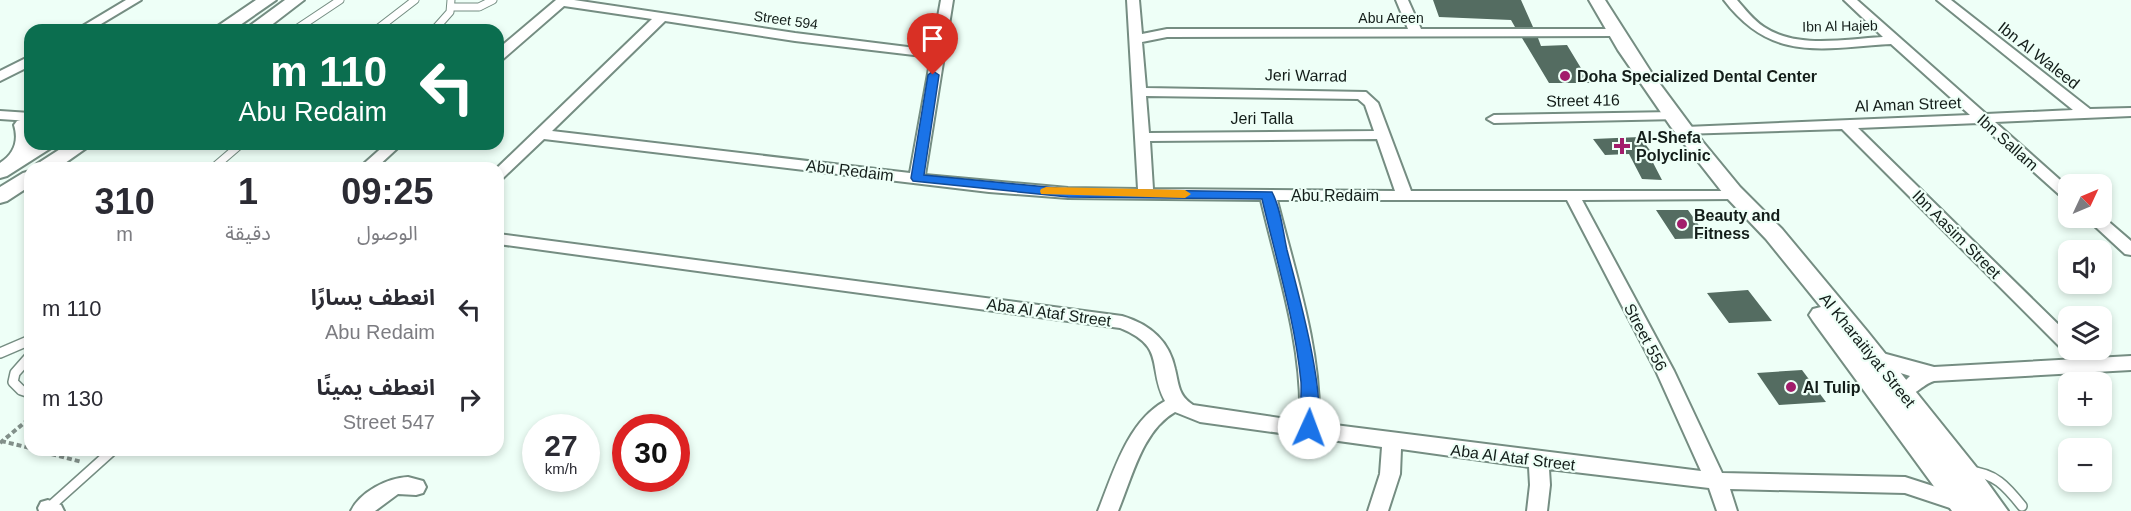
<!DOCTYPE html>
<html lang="ar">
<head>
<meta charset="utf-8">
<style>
	body { margin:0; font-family:Arial,"Noto Sans Arabic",sans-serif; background:#f2f2f3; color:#2b2b33; direction:rtl; height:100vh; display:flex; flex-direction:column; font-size:22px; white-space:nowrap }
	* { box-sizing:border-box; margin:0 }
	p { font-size:20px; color:#7c7c81 }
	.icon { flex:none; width:33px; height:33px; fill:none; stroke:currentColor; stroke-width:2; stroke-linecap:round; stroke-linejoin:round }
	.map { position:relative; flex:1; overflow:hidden; direction:ltr }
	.details { position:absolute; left:24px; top:162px; width:480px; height:294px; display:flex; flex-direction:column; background:#fff; border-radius:18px; box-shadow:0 3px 9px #0003; direction:rtl }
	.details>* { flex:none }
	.banner { position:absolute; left:24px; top:24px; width:480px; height:126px; border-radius:18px; box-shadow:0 3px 9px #0003; direction:rtl; background:#0b6e4f; color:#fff; overflow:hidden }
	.needle { width:39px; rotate:46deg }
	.tools { position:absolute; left:2058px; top:174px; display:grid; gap:12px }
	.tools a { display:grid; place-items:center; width:54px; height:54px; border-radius:12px; background:#fff; box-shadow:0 3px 9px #0003; font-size:30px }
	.speed { position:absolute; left:522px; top:414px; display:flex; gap:12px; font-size:30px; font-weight:700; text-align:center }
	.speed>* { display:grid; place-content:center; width:78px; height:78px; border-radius:50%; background:#fff; box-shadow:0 3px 9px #0003; line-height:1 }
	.speed small { font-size:15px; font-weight:400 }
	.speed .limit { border:9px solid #d22; background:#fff; color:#111 }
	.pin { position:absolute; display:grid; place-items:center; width:51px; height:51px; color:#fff; margin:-62px -26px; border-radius:50% 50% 50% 0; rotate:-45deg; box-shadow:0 0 6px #0007 }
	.pin .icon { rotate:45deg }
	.me { position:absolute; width:66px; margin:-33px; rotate:2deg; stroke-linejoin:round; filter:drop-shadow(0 0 4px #0008) }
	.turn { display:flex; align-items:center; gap:21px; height:126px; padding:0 18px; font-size:27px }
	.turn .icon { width:78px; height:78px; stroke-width:2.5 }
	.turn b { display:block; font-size:42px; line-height:51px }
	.eta { display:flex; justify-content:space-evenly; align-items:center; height:102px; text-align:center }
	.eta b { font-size:36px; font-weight:700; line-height:42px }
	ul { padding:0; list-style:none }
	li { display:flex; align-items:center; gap:18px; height:90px; padding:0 18px }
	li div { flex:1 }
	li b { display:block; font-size:22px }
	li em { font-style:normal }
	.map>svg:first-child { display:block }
	.building { fill:#546c61 }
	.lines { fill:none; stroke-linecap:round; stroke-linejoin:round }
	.lane-far1-casing { stroke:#758d82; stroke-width:9 }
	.lane-casing { stroke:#758d82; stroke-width:12 }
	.street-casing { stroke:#758d82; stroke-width:4 }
	.secondary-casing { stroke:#758d82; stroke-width:4 }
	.path { stroke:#82908a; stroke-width:4; stroke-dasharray:5 3; stroke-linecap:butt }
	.lane-far1 { stroke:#fff; stroke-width:7 }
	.lane { stroke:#fff; stroke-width:9 }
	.street { fill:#fff; fill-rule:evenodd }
	.secondary { fill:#fff; fill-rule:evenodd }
	.route { fill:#1a73e8; stroke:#114b97; stroke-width:1.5 }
	.slow { fill:#f59e0b }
	.poi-dot { fill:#a21d6b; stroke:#eefff7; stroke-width:2 }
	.labels { text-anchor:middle; stroke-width:4.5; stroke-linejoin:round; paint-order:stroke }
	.far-street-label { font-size:14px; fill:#131d19; stroke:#eefff7 }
	.street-label { font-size:16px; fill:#131d19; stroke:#eefff7 }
	.poi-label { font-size:16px; font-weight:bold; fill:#131d19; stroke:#eefff7; text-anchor:start }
</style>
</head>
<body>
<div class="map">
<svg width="2131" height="511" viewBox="0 0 2131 511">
	<rect width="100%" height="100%" fill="#eefff7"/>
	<!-- building -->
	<path class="building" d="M1433,0h88l12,27h-18l-4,-7 -72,-3z
		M1522,38h16l3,8 26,-1 23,38h-41z
		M1640,137l12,16h-4l14,27 -20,-1 -13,-25 -24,1 -12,-16z
		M1656,210h32l20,28 -33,1z
		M1748,290l24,31 -43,2 -22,-30z
		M1802,370l24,32 -47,3 -22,-32z"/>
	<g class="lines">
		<!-- lane-far1 casing -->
		<g class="lane-far1-casing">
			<path id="lane-far1" d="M452,7h27l14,-7
				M295,30l45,-30
				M376,30l39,-30
				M434,30l16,-18 1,-12
				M213,168l28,-24"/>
		</g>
		<!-- lane casing -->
		<g class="lane-casing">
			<path id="lane" d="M0,353l28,-12
				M30,356l-15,17 -2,9 8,8 9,3
				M1968,471c27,2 38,15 54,35
				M45,511l68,-61"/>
		</g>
		<!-- street casing -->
		<g class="street-casing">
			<path id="street" d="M126,0h15l-50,30h-15z
				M556,0h18l221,33 137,17 9,-50h12l-28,175 143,13 70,1 -11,-189h12l3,34 25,-5h241l-12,-29h12l13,29h199l1,3 -6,4 -448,1 -25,5 4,46 220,4 12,11 33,88h329l3,3 -3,3 -5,2 -153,1 92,171 48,102 183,4 62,20 3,6 -3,6 -8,2 -54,-18 -175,-4 7,22h-20l-8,-23 -160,-19 1,16 -3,26h-20l3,-26 -1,-18 -128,-18 -1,25 -12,37h-20l12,-37 2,-27 -182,-25 -25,-10c-33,19 -43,66 -57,99h-20c15,-37 29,-89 67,-110 -18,-34 2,-54 -45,-73l-622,-84v-10l624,82c27,8 47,24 53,53 4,16 3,26 18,36l107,16c3,-75 -22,-149 -39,-221l-193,-2 -79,-6 -445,-53 -41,39 -5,2 -1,-12 155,-149 -88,-13 -61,53 -5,1v-11zM665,21l130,20 136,16 -21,116 -358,-42zM1146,96l212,3 7,6 9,26 -225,2zM1377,139l18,52 -242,-2 -3,-48zM1277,200h290l89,171 45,100 -382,-48c2,-76 -24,-150 -42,-223z
				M1724,0h13c8,9 16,20 27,27 33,22 81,12 119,10l-39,-37h13l129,114 87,-4 -136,-110h14l139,109 41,-1v8l-136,6 73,65v13l-5,-2 -84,-75 -121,5 210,206v16h3l-9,-1 -220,-220 -161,5 -2,-3 7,-4 284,-12 -79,-71c-69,4 -119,19 -167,-44z
				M30,56v10l-30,15v-10z
				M0,111l30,2v8l-30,-2z
				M1674,112l5,1 2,3 -2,3 -185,4 -7,-4 7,-4z
				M386,144h16l-26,24h-17z
				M2102,216l29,25v14l-6,-1 -39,-36z
				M1875,351l59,16 197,-11v14l-197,11c-13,4 -23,20 -38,16l-2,-5 16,-16 -41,-13 -3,-5 3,-5z
				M408,477l15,4 3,6 -3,6 -7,2 -18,-1 -23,17h-24c9,-19 36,-33 57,-34z
				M48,500l13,5 3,6h-25l-1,-3 3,-6z"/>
		</g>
		<!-- secondary casing -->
		<g class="secondary-casing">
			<path id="secondary" d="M256,0h20l-43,30h-21z
				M285,0h19l-39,30h-21z
				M1589,0h16l46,72 52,70 37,45 42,42 85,102 110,137 31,43h-56l-139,-190 -4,-6 4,-6 8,-2 -55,-68 -40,-42 -55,-70 -53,-77z
				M24,119l6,2v23h24l-3,4 -44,28 -7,2v-15c14,-9 19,-22 14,-38l3,-4z
				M68,144h24l-34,24h-24l3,-4z
				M30,171v15l-23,15 -7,2v-16l23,-14z"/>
		</g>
		<!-- path -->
		<path class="path" d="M1,441l29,7
			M0,443l30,-25
			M36,450l46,12"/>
		<!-- lane-far1 -->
		<use href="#lane-far1" class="lane-far1"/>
		<!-- lane -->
		<use href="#lane" class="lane"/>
		<!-- street -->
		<use href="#street" class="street"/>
		<!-- secondary -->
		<use href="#secondary" class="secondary"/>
	</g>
	<!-- route -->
	<path class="route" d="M933,71l6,4 -15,100 144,14 204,3c9,17 11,40 15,58 9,35 43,154 28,182h-11c-6,-9 -2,-38 -3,-50 -6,-62 -25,-123 -39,-183l-194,-2 -155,-16 -2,-3 17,-103z"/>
	<!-- slow -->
	<path class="slow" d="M1046,187l139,3 6,4 -6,4 -144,-4 -1,-3 1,-2z"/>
	<!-- markers -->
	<g class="poi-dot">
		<circle cx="1565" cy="76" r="6"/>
		<path d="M1619 137h6v6h6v6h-6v6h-6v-6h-6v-6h6z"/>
		<circle cx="1682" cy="224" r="6"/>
		<circle cx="1791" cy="387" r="6"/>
	</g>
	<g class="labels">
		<!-- far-street labels -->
		<g class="far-street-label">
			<text x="1391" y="23">Abu Areen</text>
			<text transform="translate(786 20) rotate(8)" y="5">Street 594</text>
			<text transform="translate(1840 26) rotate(-1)" y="5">Ibn Al Hajeb</text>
		</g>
		<!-- street labels -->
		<g class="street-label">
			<text transform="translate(2039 55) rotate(38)" y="6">Ibn Al Waleed</text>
			<text transform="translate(1306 75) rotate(1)" y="6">Jeri Warrad</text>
			<text transform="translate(1583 100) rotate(-1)" y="6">Street 416</text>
			<text transform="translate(1908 104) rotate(-2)" y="6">Al Aman Street</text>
			<text x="1262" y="124">Jeri Talla</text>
			<text transform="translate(2008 142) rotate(42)" y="6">Ibn Sallam</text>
			<text transform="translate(850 170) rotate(7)" y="6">Abu Redaim</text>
			<text x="1335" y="201">Abu Redaim</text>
			<text transform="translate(1957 234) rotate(45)" y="6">Ibn Aasim Street</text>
			<text transform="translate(1049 312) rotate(8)" y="6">Aba Al Ataf Street</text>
			<text transform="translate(1646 337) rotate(62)" y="6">Street 556</text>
			<text transform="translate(1868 350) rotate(51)" y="6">Al Kharaitiyat Street</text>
			<text transform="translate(1513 457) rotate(7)" y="6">Aba Al Ataf Street</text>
		</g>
		<!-- poi labels -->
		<g class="poi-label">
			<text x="1577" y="82">Doha Specialized Dental Center</text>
			<text x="1636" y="143">Al-Shefa<tspan x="1636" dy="18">Polyclinic</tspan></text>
			<text x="1694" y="221">Beauty and<tspan x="1694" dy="18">Fitness</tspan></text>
			<text x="1803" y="393">Al Tulip</text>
		</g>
	</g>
</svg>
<div class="tools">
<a><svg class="needle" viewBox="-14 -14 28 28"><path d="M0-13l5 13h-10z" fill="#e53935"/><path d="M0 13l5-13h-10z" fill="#7c7c81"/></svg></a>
<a><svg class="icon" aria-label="sound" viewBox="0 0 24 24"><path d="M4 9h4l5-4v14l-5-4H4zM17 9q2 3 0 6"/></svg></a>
<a><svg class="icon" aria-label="layers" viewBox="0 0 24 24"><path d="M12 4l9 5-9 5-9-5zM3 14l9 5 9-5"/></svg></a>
<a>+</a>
<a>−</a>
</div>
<div class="speed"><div>27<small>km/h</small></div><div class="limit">30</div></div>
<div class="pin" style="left:933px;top:75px;background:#d93025"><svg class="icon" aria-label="arrive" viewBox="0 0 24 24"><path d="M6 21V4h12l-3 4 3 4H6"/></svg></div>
<svg class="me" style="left:1309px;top:428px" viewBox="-20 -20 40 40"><circle r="19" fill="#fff"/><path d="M0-13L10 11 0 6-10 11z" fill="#1a73e8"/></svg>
<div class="banner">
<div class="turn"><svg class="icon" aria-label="left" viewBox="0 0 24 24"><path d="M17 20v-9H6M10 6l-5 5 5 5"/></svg><div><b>110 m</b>Abu Redaim</div></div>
</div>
<section class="details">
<div class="eta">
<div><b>09:25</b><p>الوصول</p></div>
<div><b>1</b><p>دقيقة</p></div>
<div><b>310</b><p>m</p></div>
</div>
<ul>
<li><svg class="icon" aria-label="left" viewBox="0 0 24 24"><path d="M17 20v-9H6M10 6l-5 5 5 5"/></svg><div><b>انعطف يسارًا</b><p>Abu Redaim</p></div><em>110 m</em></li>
<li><svg class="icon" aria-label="right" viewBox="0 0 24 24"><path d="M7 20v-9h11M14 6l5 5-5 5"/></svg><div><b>انعطف يمينًا</b><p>Street 547</p></div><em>130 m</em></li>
</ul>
</section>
</div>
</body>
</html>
